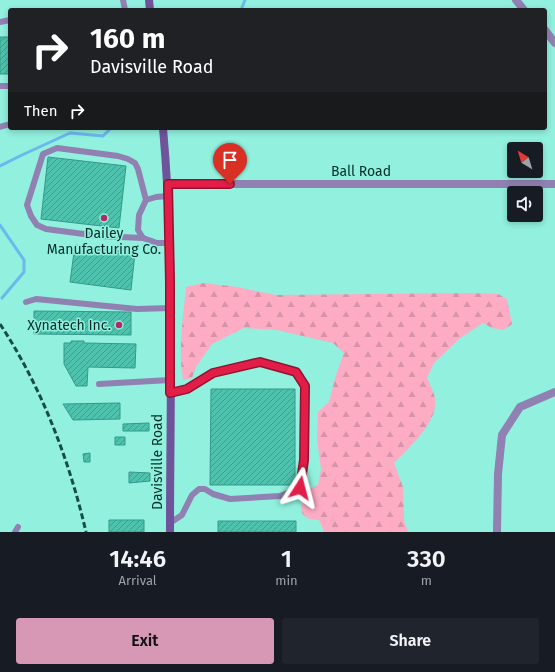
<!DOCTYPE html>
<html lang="en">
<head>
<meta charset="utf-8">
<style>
	body { margin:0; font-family:"Fira Sans",sans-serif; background:#20242c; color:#f1f3f6; height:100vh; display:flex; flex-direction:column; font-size:15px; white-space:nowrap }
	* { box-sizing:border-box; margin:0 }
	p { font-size:13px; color:#9ea1a6 }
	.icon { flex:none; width:22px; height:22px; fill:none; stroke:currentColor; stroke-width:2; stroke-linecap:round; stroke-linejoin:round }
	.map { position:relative; height:532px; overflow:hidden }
	.sheet { display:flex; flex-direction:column; background:#171b24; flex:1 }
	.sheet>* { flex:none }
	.banner { position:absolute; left:8px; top:8px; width:539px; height:122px; border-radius:4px; box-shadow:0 2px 6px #0003; background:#202124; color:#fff; overflow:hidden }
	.needle { width:26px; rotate:322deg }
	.controls { position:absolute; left:507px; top:142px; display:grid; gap:8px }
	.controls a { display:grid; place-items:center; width:36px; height:36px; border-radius:4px; background:#171b24; box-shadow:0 2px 6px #0003; font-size:20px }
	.pin { position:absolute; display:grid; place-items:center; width:34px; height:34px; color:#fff; margin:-41px -17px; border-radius:50% 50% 50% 0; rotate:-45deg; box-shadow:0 0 4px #0007 }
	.pin .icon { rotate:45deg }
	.me { position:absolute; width:44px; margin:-22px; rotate:9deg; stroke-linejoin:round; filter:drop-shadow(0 0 3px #0008) }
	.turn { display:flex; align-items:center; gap:14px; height:84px; padding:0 16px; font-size:18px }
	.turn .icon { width:52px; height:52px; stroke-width:2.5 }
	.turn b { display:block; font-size:28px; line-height:34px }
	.then { display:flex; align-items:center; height:38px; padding:0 16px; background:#0003; gap:8px; font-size:15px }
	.eta { display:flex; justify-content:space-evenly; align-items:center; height:68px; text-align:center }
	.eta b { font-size:24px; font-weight:600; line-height:28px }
	.button { display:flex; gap:8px; margin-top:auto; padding:8px 16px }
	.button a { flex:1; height:46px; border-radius:4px; background:#d698b5; color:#111; font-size:16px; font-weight:600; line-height:46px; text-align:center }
	.button a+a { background:#20242c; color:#f1f3f6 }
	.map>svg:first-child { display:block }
	.forest { fill:url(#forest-firs) }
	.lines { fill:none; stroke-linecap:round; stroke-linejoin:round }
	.stream { stroke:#6bb8ed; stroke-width:3 }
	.building { fill:url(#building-hatch); stroke:#359989 }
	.lane { stroke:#9180b2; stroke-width:6 }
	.street { stroke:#9180b2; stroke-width:8 }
	.secondary { stroke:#6f539b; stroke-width:8 }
	.rail { stroke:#184d44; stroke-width:3; stroke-dasharray:6 3; stroke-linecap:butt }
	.route-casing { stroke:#92132f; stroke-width:10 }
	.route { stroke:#e11d48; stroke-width:7 }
	.poi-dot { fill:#b42965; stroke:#91f0de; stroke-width:1.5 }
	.labels { text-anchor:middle; stroke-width:3; stroke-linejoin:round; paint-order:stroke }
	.street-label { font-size:14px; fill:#012d26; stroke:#91f0de }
	.poi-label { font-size:14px; fill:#012d26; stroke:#91f0de }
</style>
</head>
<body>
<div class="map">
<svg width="555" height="532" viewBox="0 0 555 532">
	<defs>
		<pattern id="forest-firs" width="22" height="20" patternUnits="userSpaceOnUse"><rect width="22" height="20" fill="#fdacc4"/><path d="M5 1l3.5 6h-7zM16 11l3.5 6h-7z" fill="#d794a8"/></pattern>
		<pattern id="building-hatch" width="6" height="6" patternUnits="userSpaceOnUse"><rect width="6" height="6" fill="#4fc2ae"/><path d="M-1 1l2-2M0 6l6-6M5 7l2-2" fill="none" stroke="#3f9e8d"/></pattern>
	</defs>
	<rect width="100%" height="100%" fill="#91f0de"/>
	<!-- forest -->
	<path class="forest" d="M203,283l34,4 39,8 193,-2 29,1 9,5 5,25 -8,6 -12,-2 -9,-5 -24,16 -25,24 -7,15c3,7 7,14 8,21 4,22 -27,50 -41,64l9,24 1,33 4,12h-84l-5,-12c-15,0 -22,-7 -15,-22 1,-3 2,-7 5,-9 2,-1 6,-2 9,-4l3,-16 -4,-30 1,-27 11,-10 7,-27 8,-22 -11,-10 -56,-13 -33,-2 -32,16 -16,23 -4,11 -9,2c-5,-31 0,-62 3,-93z"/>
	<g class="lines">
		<!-- stream -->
		<path class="stream" d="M241,10l4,-10
			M0,166l22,-11 48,-22 33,3 8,-8
			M0,225l24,35v12l-22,26"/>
	</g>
	<!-- building -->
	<path class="building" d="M0,37h10v37h-10z
		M48,157l78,9 -7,62 -78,-9z
		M75,245l60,8 -4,37 -61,-8z
		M34,311l97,1v23l-97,-1z
		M71,341h13v2l52,1 -1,24 -47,-1 -1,19h-11l-12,-22v-21h7z
		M211,389h84v96h-85z
		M120,403v16l-47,1 -10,-16z
		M149,423v8h-26v-7z
		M115,437h10v8h-10z
		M90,453v9h-6l-1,-8z
		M129,472l21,1v8l-21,2z
		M109,520h35v12h-35z
		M218,521h78v11h-78z"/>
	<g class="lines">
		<!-- lane -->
		<path class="lane" d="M123,0l2,10
			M0,22l10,-2
			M0,86h10
			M0,127l10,-3
			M168,196l-12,1 -10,3 -7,15 -1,15 5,8 14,5h13
			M143,238l-44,-2 -53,-7 -9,-4 -6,-9 -4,-11 16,-51 14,-6 61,8 10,3 7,4 3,6 8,31
			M26,302l10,-3 101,10 34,-1
			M99,384l71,-4
			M170,523l12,-8 10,-20 7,-6h6l8,5 17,5 50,-3 20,-8 4,-28 1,-74 -9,-14 -36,-10 -47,11 -26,16 -17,4
			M15,532l3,-5"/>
		<!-- street -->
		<path class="street" d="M516,0l8,10
			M545,30l10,13
			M168,184h387
			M497,532l1,-58 4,-39 18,-28 35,-15"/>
		<!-- secondary -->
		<path class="secondary" d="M149,0l1,10
			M163,128c12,134 7,269 7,404"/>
		<!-- rail -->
		<path class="rail" d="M0,324c41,62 69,135 86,208"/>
	</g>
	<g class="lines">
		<!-- route casing -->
		<g class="route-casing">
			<path id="route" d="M230,184h-62l2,98v111l17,-4 26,-16 47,-11 36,10 9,14 -1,74 -4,28"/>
		</g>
		<!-- route -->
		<use href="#route" class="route"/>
	</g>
	<!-- markers -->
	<g class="poi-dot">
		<circle cx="104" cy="218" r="4"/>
		<circle cx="119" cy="325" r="4"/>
	</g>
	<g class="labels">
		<!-- street labels -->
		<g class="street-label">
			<text x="361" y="176">Ball Road</text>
			<text transform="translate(157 462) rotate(-90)" y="5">Davisville Road</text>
		</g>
		<!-- poi labels -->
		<g class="poi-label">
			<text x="104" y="238">Dailey<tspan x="104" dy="16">Manufacturing Co.</tspan></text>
			<text x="111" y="330" text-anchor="end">Xynatech Inc.</text>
		</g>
	</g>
</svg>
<div class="controls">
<a><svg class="needle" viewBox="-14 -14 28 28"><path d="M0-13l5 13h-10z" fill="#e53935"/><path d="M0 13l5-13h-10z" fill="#9ea1a6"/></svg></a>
<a><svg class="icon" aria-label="sound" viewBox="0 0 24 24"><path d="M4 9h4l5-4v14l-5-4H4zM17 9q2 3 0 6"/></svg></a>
</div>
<div class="pin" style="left:230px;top:184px;background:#d93025"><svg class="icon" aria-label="arrive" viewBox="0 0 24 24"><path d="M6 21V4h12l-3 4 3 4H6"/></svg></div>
<svg class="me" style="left:300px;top:488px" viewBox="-20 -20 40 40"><path d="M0-17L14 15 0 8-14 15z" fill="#e11d48" stroke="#fff" stroke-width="4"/></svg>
<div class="banner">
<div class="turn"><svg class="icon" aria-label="right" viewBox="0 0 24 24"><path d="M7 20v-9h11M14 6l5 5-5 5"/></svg><div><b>160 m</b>Davisville Road</div></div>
<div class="then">Then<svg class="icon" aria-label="right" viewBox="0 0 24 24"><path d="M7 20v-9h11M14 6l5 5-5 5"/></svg></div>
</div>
</div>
<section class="sheet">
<div class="eta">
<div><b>14:46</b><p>Arrival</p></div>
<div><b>1</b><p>min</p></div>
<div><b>330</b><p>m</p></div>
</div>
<div class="button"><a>Exit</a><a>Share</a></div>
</section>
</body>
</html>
